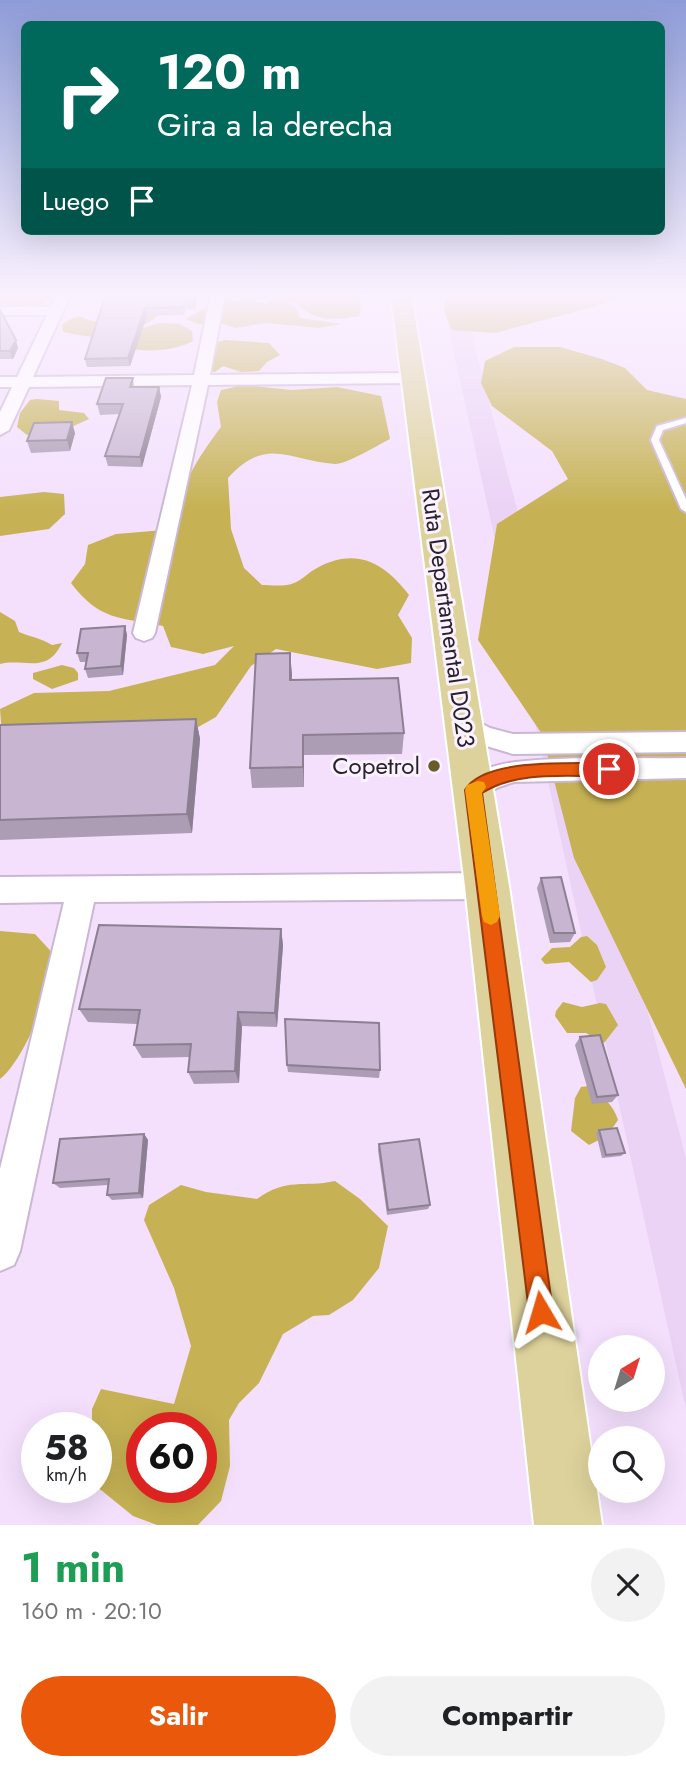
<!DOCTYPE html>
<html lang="es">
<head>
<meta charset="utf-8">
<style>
	body { margin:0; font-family:Jost,sans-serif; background:#f2f2f2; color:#202124; height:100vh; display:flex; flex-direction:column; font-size:26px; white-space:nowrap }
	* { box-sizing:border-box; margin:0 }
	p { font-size:23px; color:#757577 }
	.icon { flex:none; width:38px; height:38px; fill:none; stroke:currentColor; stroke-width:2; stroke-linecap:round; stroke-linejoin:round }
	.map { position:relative; height:1525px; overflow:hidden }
	.side { display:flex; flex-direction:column; background:#fff; flex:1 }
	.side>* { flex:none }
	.guide { position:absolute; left:21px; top:21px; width:644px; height:214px; border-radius:10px; box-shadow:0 7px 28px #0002; background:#00695c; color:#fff; overflow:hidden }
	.needle { width:46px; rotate:38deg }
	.fabs { position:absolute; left:588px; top:1335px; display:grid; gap:14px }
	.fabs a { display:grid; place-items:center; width:77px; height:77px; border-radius:50%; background:#fff; box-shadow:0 7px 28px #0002; font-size:35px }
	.speed { position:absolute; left:21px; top:1412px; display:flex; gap:14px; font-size:35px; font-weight:700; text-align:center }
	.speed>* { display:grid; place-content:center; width:91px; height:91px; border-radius:50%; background:#fff; box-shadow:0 7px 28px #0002; line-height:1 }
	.speed small { font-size:18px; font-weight:400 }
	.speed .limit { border:10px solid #d22; background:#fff; color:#111 }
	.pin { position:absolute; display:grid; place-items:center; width:60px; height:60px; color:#fff; margin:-30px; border:4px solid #fff; border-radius:50%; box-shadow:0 2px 7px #0007 }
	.me { position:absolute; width:77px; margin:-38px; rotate:353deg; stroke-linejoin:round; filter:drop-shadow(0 0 5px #0008) }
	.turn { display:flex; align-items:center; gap:24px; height:147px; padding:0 21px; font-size:32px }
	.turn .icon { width:91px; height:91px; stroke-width:2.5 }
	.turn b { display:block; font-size:49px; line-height:60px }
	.then { display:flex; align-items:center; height:66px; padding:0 21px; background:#0003; gap:14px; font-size:26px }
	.round { display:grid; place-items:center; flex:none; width:74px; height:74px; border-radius:37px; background:#f2f2f2 }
	.overview { display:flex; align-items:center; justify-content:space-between; height:119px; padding:0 21px }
	h1 { font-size:42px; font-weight:700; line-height:52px; color:#1e9e55 }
	.button { display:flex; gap:14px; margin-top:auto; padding:14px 21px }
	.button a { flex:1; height:80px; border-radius:42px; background:#ea580c; color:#fff; font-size:28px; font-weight:700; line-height:80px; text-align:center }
	.button a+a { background:#f2f2f2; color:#202124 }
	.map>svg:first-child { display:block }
	.built { fill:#ebd3f6 }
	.forest { fill:#c6b254; fill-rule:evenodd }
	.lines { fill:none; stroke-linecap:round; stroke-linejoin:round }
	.service-casing { stroke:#cab7d3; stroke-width:4 }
	.minor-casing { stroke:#cab7d3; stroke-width:4 }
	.primary-casing { stroke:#fff; stroke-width:4 }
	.service { fill:#fff; fill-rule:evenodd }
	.minor { fill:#fff; fill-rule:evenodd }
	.primary { fill:#ddd29b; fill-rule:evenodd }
	.wall { fill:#ac9cb4 }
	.shaded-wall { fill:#8c7f92 }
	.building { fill:#c8b5d1; stroke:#8c7f92; stroke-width:2 }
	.route { fill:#ea580c; stroke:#983908; stroke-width:2 }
	.slow { fill:#f59e0b }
	.poi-dot { fill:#685d2a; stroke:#faf2fe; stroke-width:2.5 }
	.labels { text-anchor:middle; stroke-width:6; stroke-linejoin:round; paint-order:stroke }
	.street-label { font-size:24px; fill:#28212c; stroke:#faf2fe }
	.poi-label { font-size:24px; fill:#28212c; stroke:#faf2fe; text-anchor:end }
</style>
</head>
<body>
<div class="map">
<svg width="686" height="1525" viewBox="0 0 686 1525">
	<rect width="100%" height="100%" fill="#f4e0fd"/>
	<!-- built -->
	<path class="built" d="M441,294h20l225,864v252z"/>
	<!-- forest -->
	<path class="forest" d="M0,294h57l-20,13 -37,-4z
		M289,294h69l3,13 -2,9c-18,3 -38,6 -53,-5 -8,-6 -10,-9 -20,-11l11,9 3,9 41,6 -22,4 -53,-5 -31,5 -12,-4h-25l-12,-5 38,-22 10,4 13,-2 19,5 8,-6h9z
		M447,294h179l-29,12 -102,27 -43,-3 -8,-19z
		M155,307l2,9c-7,10 -43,19 -56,20 -12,2 -26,-2 -38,-4l-1,-7c22,-16 16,-4 37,-4 18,-1 39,-9 56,-14z
		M158,323l22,1 12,7 1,10c-21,11 -52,12 -75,5l23,-17z
		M225,340l44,3 11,12 -13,7 -8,9 -18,1 -18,-6 -8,6 -4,-1 -3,-14 7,-6 -4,-7z
		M514,347h46l42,12 23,9 22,22 39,9v690l-112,-231 -32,-124 -64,-94 19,-116 71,-45 -16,-28 -60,-45 -11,-23 4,-22z
		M244,385l47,5 46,-3 44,9 9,43c-12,6 -43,25 -55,25 -44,-3 -69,-29 -107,14l3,51 13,39 18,17c9,0 24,2 32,-2 8,-3 15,-11 23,-15 39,-21 67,-6 92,27l-11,20 14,23 -1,25 -34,6 -101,-20 -25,17 -35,51 -32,18 -182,1 -2,-27 34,-16 75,-2 106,-26 19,-19 -31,8 -32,-7 -8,-21c-44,-9 -63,-5 -92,-43l14,-19 3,-19 28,-11 60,-5c1,-41 22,-71 45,-102l-4,-25 4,-12z
		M37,399l22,2v9l25,3 5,6 -22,10 -40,6 -10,-8 3,-14 10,-13z
		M44,492l20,2 1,20 -16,15 -49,7v-39z
		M0,612l15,9 4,11c12,5 22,6 33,13l10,-2c-15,32 -38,15 -62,21z
		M62,665l12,3 4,5v7l-26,9 -19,-10v-6z
		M0,931l35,3 24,26c-7,29 -36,102 -59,119z
		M587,936l10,9 9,22 -9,13 -6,2 -22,-20 -24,2 -4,-5 11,-11 18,-1 11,-10z
		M563,1002l19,5 18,-4 6,1 12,21 -14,18 -18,-10h-19l-12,-17 1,-5z
		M588,1086c13,7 26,20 30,34l-11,16 -18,9 -18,-14 4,-33 6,-11z
		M335,1181l25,18 28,27 -9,42 -26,32 -24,15 -16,1 -30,18 -24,49 -20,20 -10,17 1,46 -9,35 -23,24h-41l-24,-9 -37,-30v-58h-4v-19l9,-20 73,15 17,-58 -17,-58 -30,-68 5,-15 32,-20 25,7 51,7c30,-22 46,-11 78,-18zM142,1428h59v60h-59z"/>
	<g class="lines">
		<!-- service casing -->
		<g class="service-casing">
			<path id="service" d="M686,418v5l-23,7 -4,10 27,59v13l-5,-3 -30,-69 6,-14z"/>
		</g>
		<!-- minor casing -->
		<g class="minor-casing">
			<path id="minor" d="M57,294h14l-38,83 161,-2 17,-81h14l-15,81 203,-2 8,5 -8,5 -205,2 -53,248 -3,5 -8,3 -8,-3 -3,-5 59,-248 -163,2 -20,43 -9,5v-23l12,-25h-12v-10h17l30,-62h-47v-8h51z
				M463,714l27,14 23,6 173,-2v20l-173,2 -40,-12 -19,-12 -4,-7 4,-7z
				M686,758v20l-172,4 -15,5 -26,14 -10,-3 -3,-8c9,-18 37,-26 56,-28 56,-6 114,-3 170,-4z
				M487,873l10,4 5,9 -5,9 -10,4 -393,3 -74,349 -6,14 -14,6v-102l64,-267 -64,1v-26z"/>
		</g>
		<!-- primary casing -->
		<g class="primary-casing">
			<path id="primary" d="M391,294h20l98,592 93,639h-68l-69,-639z"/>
		</g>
		<!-- service -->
		<use href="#service" class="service"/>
		<!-- minor -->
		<use href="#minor" class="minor"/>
		<!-- primary -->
		<use href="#primary" class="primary"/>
	</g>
	<!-- wall -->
	<path class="wall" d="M106,294h92l-3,15h-9l-2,6 -37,1 -17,50 -43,1 -2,-8z
		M0,310l18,38 -5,11h-13z
		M133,378l1,9h25l2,10 -19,70 -34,-1 -3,-10 14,-42 -19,1 -3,-11z
		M75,433l-5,18 -39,2 -4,-12z
		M125,626l2,9 -4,40 -35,3 -3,-9 1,-7h-6l-3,-9z
		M290,653l2,27 112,53 -2,21 -98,1v32l-52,1 -2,-20z
		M196,719l4,20 -8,94 -192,7v-115z
		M541,878l34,55 -5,9 -20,1 -13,-55z
		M281,929l2,16 -6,82 -35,-1 -3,57 -45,1 -6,-12 2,-15 -48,1 -8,-13 3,-21 -49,-2 -9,-13z
		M580,1037l38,58 -6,7 -20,2 -17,-59z
		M287,1065l93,5 -1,8 -91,-6z
		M599,1130l26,23 -4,3 -19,2 -6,-25z
		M144,1134l4,6 -5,58 -31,2 -5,-5 1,-10 -48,3 -7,-5z
		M379,1144l51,61 -2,4 -41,6 -9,-65z"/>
	<!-- shaded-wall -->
	<path class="shaded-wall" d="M196,294h2l-3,15 -1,-8z
		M145,308l2,8 -17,50 -2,-8z
		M16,340l2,8 -5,11 -3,-8z
		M159,387l2,10 -19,70 -2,-10z
		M72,422l3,11 -5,18 -3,-11z
		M125,626l2,9 -4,40 -2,-9z
		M290,653l2,21 -1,26 -1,-20z
		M196,719l4,20 -8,94 -5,-19z
		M303,735l1,20v32l-1,-20z
		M281,929l2,16 -6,82 -2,-14z
		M238,1012l4,14 -3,57 -4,-12z
		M144,1134l4,6 -5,58 -4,-5z"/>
	<!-- building -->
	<path class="building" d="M106,294h90l-2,7h-9l-2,6 -38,1 -17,50 -43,1z
		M0,310l16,30 -6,11h-10z
		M106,378h27l-3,9h29l-19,70 -35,-1 18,-52h-26z
		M72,422l-5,18 -40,1 7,-18z
		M125,626l-4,40 -36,3 3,-16h-11l4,-24z
		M290,653v27l108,-2 6,55 -101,2v32l-53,1 6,-114z
		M196,719l-9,95 -187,6v-95z
		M561,877l14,56h-21l-13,-55z
		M99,925l182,4 -6,84 -37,-1 -3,59 -47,1 3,-28 -57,1 6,-35 -61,-1z
		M285,1019l94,4 1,47 -93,-5z
		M600,1035l18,60 -21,2 -17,-60z
		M617,1128l8,25 -19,2 -7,-25z
		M144,1134l-5,59 -32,2 2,-16 -56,4 7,-44z
		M419,1139l11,66 -42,5 -9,-66z"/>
	<!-- sky -->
	<linearGradient id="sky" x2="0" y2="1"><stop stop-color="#8e9cd8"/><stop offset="0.58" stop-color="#faf1fe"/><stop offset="1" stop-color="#faf1fe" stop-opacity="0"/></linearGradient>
	<rect width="686" height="508" fill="url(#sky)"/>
	<!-- route -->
	<path class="route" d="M609,763l8,6 -8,7c-42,1 -91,-6 -127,17l71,519 -3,9 -9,3 -9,-3 -3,-9 -64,-522c19,-33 110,-26 144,-27z"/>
	<!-- slow -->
	<path class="slow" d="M478,781l6,1 2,5 -4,6 18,123 -3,6 -6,3 -7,-3 -2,-6 -17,-126 2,-5z"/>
	<!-- markers -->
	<circle class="poi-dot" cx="434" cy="766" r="7"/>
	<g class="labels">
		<!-- street labels -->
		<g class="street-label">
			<text transform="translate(448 618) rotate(82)" y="8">Ruta Departamental D023</text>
		</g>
		<!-- poi labels -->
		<g class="poi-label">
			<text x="420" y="774">Copetrol</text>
		</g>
	</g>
</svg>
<div class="fabs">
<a><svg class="needle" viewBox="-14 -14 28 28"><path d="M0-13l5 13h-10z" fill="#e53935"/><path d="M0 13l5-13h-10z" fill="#757577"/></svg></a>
<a><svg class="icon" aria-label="search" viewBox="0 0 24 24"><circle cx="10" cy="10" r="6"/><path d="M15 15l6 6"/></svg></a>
</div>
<div class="speed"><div>58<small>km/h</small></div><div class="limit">60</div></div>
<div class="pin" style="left:609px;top:769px;background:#d93025"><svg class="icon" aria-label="arrive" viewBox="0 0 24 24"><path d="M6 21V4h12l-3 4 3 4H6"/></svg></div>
<svg class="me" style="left:541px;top:1312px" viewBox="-20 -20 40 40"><path d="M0-17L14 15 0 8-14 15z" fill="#ea580c" stroke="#fff" stroke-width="4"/></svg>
<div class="guide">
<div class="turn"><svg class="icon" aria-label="right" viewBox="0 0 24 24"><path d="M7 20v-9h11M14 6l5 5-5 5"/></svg><div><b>120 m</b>Gira a la derecha</div></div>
<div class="then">Luego<svg class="icon" aria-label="arrive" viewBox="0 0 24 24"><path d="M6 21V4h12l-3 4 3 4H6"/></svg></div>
</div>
</div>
<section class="side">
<div class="overview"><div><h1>1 min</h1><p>160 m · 20:10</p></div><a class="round"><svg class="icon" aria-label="close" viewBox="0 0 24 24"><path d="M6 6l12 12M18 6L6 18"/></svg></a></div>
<div class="button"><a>Salir</a><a>Compartir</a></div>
</section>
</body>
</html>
